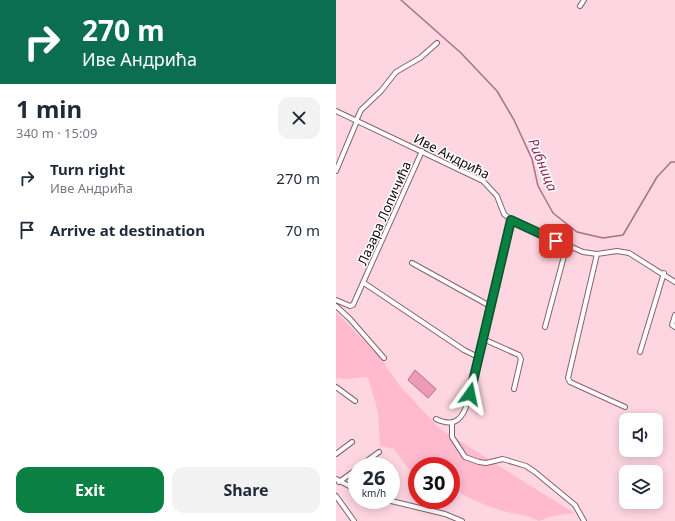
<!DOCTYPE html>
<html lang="en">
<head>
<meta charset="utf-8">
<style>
	body { margin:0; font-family:"Noto Sans",sans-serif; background:#f2f2f3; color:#1f2937; height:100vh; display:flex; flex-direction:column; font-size:15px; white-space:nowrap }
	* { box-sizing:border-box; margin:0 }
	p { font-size:13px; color:#747a83 }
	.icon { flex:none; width:22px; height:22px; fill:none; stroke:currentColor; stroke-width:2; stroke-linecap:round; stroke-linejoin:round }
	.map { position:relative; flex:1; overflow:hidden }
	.side { display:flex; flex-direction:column; background:#fff; width:336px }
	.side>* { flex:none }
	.top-card { background:#0b6e4f; color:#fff; overflow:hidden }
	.fabs { position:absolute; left:283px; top:413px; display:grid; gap:8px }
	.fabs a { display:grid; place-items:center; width:44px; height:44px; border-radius:8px; background:#fff; box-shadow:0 2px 10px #0003; font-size:20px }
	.speed { position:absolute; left:12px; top:457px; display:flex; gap:8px; font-size:20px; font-weight:700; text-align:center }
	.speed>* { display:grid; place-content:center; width:52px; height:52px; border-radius:50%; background:#fff; box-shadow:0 2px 10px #0003; line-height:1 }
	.speed small { font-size:10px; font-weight:400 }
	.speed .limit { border:6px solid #d22; background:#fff; color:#111 }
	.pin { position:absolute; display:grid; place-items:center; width:34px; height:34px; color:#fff; margin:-17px; border-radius:8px; box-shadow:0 2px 6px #0006 }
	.me { position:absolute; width:44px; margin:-22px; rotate:12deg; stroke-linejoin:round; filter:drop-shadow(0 0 3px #0008) }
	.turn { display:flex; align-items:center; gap:14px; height:84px; padding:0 16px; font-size:18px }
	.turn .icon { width:52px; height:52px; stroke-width:2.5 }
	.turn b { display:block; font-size:28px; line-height:34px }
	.round { display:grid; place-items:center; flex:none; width:42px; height:42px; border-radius:12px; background:#f2f2f3 }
	.overview { display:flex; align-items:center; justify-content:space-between; height:68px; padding:0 16px }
	h1 { font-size:24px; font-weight:700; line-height:30px }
	.button { display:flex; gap:8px; margin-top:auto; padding:8px 16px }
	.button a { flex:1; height:46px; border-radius:12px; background:#0b8043; color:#fff; font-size:16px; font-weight:700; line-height:46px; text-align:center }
	.button a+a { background:#f2f2f3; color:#1f2937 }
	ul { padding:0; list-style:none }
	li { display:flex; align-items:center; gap:12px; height:52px; padding:0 16px }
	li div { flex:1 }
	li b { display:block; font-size:15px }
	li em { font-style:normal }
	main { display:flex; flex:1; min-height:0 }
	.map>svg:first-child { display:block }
	.green { fill:#ffbad0 }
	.water { fill:#ef9bb7; stroke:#ad6f83 }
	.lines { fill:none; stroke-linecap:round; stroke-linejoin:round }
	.stream { stroke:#ad6f83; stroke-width:1.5 }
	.street-casing { stroke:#84626d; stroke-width:6 }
	.street { stroke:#fff; stroke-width:4 }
	.route-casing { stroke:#07532c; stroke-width:10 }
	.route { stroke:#0b8043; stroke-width:7 }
	.labels { text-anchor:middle; stroke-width:3; stroke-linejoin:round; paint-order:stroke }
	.street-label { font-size:13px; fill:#13070b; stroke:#fff }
	.water-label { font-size:14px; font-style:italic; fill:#8d2d56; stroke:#fff }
</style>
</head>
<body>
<main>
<section class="side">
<div class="top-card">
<div class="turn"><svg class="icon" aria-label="right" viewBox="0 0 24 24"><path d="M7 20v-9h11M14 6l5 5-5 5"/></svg><div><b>270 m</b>Иве Андрића</div></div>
</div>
<div class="overview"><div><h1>1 min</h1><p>340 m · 15:09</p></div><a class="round"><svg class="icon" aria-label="close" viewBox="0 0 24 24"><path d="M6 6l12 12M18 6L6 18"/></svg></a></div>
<ul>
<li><svg class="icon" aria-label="right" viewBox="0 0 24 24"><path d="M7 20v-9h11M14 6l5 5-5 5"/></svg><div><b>Turn right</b><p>Иве Андрића</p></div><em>270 m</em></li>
<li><svg class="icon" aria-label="arrive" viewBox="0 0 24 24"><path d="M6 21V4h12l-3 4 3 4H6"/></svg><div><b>Arrive at destination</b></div><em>70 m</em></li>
</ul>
<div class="button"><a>Exit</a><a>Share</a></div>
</section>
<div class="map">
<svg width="339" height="521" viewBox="0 0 339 521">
	<rect width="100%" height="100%" fill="#fed6e2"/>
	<!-- green -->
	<path class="green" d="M0,312l43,44 21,30 39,42 135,85 -21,3 -14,5c-15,-8 -24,-6 -39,-11 -17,-5 -33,-13 -49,-22v-22h-34v9l-11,-9 -12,-17 -14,-3 -2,-34 -10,-35 -23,2 -9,-1z"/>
	<!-- water -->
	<path class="water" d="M79,370l21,19 -8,9 -20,-18z"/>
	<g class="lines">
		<!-- stream -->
		<path class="stream" d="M65,0l60,53 36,38 17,29 18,39 6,27 15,27 24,19 26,6 20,-3 34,-58 14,-15h4"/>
		<!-- street casing -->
		<g class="street-casing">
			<path id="street" d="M244,6l4,-6
				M0,111l147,70 14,15 7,18 7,6 72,32 14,2 20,-3 12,2 46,29
				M20,121l5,-11 20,-19 15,-19 24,-14 17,-15
				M0,171l21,-50
				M261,254l-29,124 2,4 55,25
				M76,263l78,43
				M28,283l100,67 14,7
				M0,300l14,6 3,-1 69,-154
				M0,306l14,13 34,39
				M339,315l-3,10 3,2
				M209,327l22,-82
				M147,339l36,16 2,4 -7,30
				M304,352l24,-79
				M0,387l19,14
				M100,419c15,7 24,4 30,-12l45,-187
				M116,424v13l13,20 14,5 7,1 17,-4 23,7 9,6 40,33 9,16
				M0,454l16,-12
				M24,466l19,-14
				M0,479l21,11
				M3,482l18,-13
				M0,496l18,25
				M51,500l58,14 17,7"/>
		</g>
		<!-- street -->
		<use href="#street" class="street"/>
	</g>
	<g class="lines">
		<!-- route casing -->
		<g class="route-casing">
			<path id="route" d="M134,394l41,-174 45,21"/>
		</g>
		<!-- route -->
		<use href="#route" class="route"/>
	</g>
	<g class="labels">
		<!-- street labels -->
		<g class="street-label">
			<text transform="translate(116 156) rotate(27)" y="5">Иве Андрића</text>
			<text transform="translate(48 213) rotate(-66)" y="5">Лазара Лопичића</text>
		</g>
		<!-- water labels -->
		<g class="water-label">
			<text transform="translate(207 165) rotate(68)" y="5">Рибница</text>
		</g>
	</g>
</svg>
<div class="fabs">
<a><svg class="icon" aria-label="sound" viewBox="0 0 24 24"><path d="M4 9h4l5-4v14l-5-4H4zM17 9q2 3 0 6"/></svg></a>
<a><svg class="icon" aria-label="layers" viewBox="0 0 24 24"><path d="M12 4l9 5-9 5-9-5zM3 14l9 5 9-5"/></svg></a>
</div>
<div class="speed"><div>26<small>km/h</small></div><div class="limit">30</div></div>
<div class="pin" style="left:220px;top:241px;background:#d93025"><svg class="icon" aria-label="arrive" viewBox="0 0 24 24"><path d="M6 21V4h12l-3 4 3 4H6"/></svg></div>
<svg class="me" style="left:134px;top:394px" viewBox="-20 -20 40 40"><path d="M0-17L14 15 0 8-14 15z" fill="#0b8043" stroke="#fff" stroke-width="4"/></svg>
</div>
</main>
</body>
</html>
